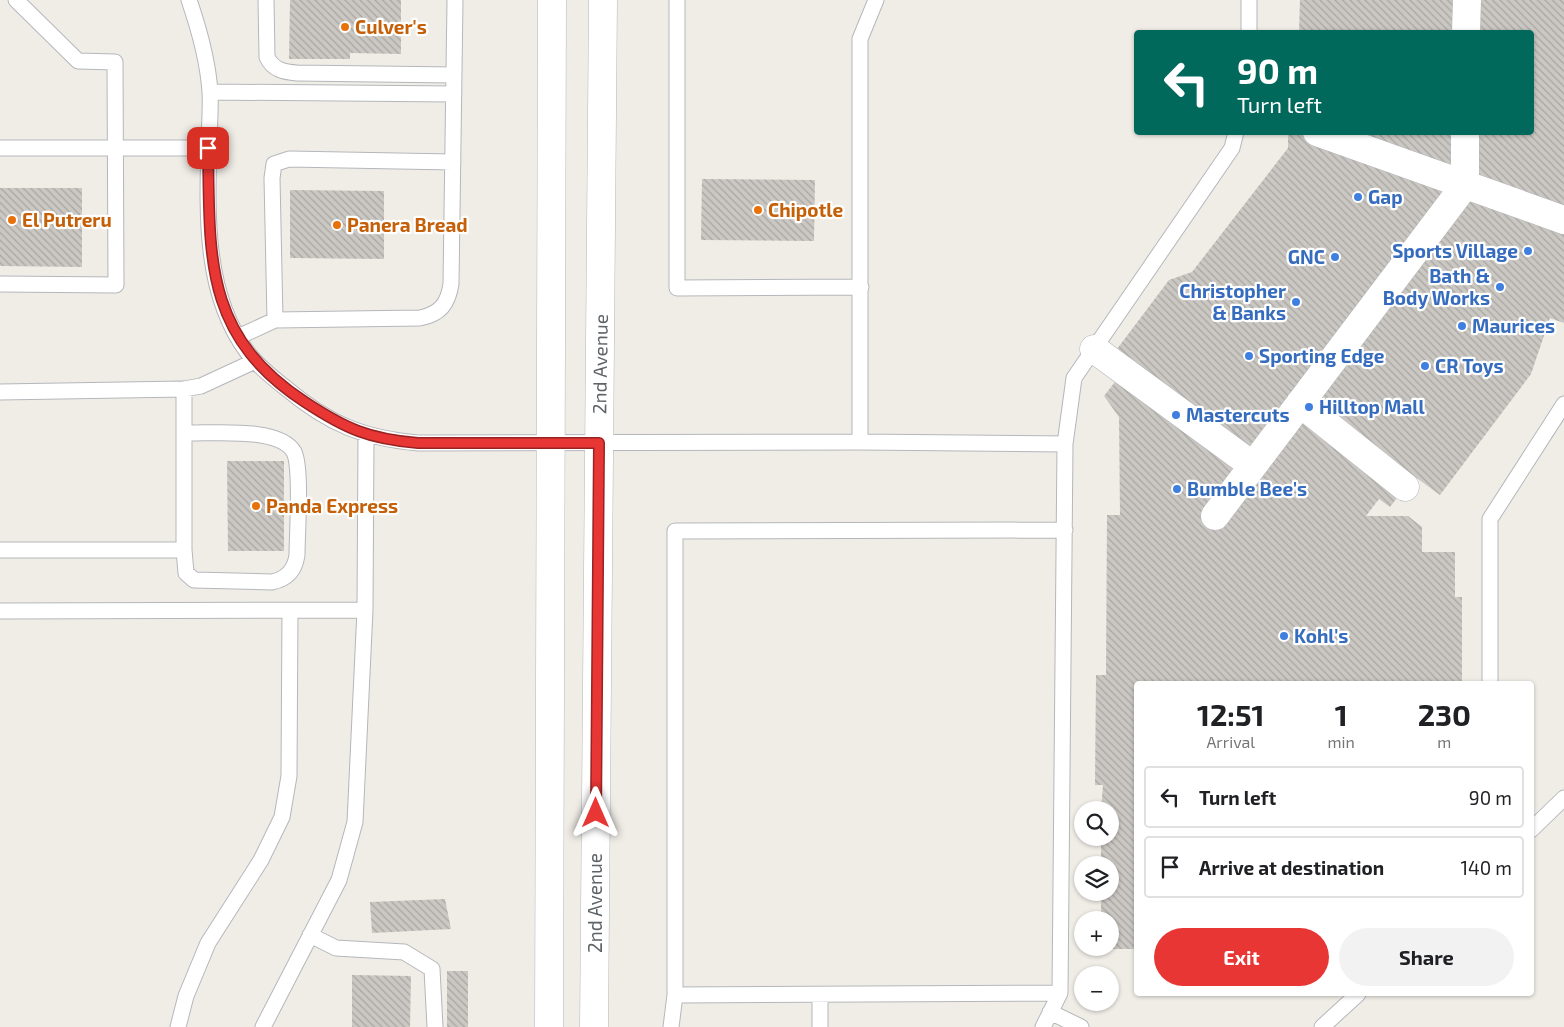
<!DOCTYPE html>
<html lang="en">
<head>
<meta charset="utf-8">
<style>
	body { margin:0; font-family:"Exo 2",sans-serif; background:#f2f2f2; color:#202124; height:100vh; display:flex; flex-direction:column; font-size:19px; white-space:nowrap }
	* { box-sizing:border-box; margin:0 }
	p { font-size:16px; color:#757577 }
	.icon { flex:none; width:28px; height:28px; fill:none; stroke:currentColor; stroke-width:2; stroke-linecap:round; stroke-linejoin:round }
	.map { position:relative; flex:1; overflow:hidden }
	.details { position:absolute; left:1134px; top:681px; width:400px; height:315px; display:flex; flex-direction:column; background:#fff; border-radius:5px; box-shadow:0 1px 4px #0004 }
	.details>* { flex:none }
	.banner { position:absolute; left:1134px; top:30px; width:400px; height:105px; border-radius:5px; box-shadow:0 1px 4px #0004; background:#00695c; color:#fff; overflow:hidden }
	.buttons { position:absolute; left:1074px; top:801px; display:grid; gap:10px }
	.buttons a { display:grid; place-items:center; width:45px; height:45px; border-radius:50%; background:#fff; box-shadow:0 1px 4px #0004; font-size:25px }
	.pin { position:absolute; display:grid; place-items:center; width:42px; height:42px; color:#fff; margin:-21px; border-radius:10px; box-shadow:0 2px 8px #0006 }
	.me { position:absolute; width:55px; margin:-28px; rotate:0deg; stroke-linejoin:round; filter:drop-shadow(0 0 4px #0008) }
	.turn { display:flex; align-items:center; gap:18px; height:105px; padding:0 20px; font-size:22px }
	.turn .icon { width:65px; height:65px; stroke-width:2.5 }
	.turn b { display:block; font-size:35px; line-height:42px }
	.eta { display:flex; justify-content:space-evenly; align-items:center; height:85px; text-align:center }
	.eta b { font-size:30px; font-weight:700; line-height:35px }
	.cta { display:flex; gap:10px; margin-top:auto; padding:10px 20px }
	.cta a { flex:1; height:58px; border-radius:30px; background:#e83635; color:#fff; font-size:20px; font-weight:700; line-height:58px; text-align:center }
	.cta a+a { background:#f2f2f2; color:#202124 }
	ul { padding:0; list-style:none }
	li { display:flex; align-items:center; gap:15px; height:62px; margin:0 10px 8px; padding:0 10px; border:2px solid #e0e0e0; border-radius:5px }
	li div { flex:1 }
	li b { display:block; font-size:19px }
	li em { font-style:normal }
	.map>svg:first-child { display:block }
	.building { fill:url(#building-back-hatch) }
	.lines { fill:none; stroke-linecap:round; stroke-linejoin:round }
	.lane-casing { stroke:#b4b7bb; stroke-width:17 }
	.street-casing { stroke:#b4b7bb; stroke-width:29 }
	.secondary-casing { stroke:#b3b7bb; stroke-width:29 }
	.lane { stroke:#fff; stroke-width:15 }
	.street { stroke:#fff; stroke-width:28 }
	.secondary { stroke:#fff; stroke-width:28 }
	.route-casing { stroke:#972322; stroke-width:12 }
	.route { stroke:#e83635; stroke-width:9 }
	.food-dot { fill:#e8710a; stroke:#fff; stroke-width:2 }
	.shop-dot { fill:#3f7fe0; stroke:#fff; stroke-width:2 }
	.labels { text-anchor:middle; stroke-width:4.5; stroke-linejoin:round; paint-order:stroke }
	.food-label { font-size:19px; font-weight:bold; fill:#c56008; stroke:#fff; text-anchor:start }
	.shop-label { font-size:19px; font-weight:bold; fill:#366cbe; stroke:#fff; text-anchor:start }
	.street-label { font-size:19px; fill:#5e6367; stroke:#fff }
</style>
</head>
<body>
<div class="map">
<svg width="1564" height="1027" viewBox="0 0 1564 1027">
	<defs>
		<pattern id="building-back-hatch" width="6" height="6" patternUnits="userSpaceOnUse" patternTransform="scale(1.25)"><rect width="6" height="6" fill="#cbc8c3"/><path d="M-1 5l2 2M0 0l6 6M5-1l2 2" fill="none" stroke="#a8a6a2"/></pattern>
	</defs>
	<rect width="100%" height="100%" fill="#f0ede7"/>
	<!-- building -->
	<path class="building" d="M290,0h111v54l-51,-1v6h-61z
		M1300,0h264v323l-14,-5 -19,56 -91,121 -26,-19 -24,31 -11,-8 -13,17h42l14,11v25h33v45h7v87h-326v265h-35v-1h9v-28h-9v-28h9v-27h-9v-27h9v-28h-9l2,-25h-8l1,-110h10l1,-160h13l-1,-98 -15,-21 28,-36 -15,-11 52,-69 23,-8 96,-124v-16h243v-100h-232z
		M702,179l113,1 -1,61 -113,-1z
		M0,188h82v79l-82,-1z
		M290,190l94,1v68l-94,-1z
		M227,461h57v90h-56z
		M445,899l6,30 -79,4 -2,-31z
		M447,971h21v56h-21z
		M352,975l59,1 -1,51h-58z"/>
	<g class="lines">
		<!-- lane casing -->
		<g class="lane-casing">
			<path id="lane" d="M189,0c10,29 19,61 21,92 1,17 -1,36 -1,53 -2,69 -5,150 39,208 11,14 26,26 39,36 42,35 76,49 131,54l442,-1 205,2
				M266,0l1,57c6,13 17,15 30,16l157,2
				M677,0v288l184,-1
				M1249,32v-32
				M210,92l244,2
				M0,148h208
				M0,284l116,1 -1,-223 -37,-1 -62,-61
				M275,320l-3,-142 2,-14 15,-5 164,3
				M238,337l37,-17 145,-2c20,-4 28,-14 31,-34l4,-284
				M0,392l184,-3 17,-3 54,-25
				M184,433c26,1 95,-7 110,19 8,16 3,82 3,103 -2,15 -10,24 -25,27l-78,-2 -8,-7 -2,-23
				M860,442v-403l16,-39
				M0,550h184v-161
				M0,611l365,-1
				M1490,684v-165l74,-115
				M1531,830l33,-32
				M310,935l26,13 68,4 28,17 3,58
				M675,995l385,-2
				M1050,1012l31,15
				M178,1027l8,-31 22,-53 53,-83 21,-43 7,-41 1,-165
				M263,1027l76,-147 16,-58 10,-212 1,-175
				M671,1027l4,-32v-464l390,-1
				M820,1027v-32
				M1043,1027l17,-34 5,-549 9,-66 158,-230 4,-16
				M1322,1027l36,-33"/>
		</g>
		<!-- street casing -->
		<g class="street-casing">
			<path id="street" d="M1466,32l1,-32
				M1317,132l247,88
				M1094,349l158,116
				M1300,403l105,84
				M1215,516l250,-331v-53"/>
		</g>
		<!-- secondary casing -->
		<g class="secondary-casing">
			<path id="secondary" d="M549,1027l3,-1027
				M594,1027l9,-1027"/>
		</g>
		<!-- lane -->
		<use href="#lane" class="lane"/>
		<!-- street -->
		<use href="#street" class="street"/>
		<!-- secondary -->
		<use href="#secondary" class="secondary"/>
	</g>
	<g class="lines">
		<!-- route casing -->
		<g class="route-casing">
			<path id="route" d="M208,148c2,109 -5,187 97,254 41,27 64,37 113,41h181l-3,370"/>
		</g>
		<!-- route -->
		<use href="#route" class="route"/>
	</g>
	<!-- markers -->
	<g class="food-dot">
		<circle cx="345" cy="27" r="5"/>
		<circle cx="758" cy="210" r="5"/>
		<circle cx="12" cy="220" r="5"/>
		<circle cx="337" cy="225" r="5"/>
		<circle cx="256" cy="506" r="5"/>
	</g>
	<g class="shop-dot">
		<circle cx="1358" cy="197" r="5"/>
		<circle cx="1528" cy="251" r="5"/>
		<circle cx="1335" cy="257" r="5"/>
		<circle cx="1500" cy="287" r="5"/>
		<circle cx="1296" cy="302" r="5"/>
		<circle cx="1462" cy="326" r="5"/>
		<circle cx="1249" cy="356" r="5"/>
		<circle cx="1425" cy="366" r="5"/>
		<circle cx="1309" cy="407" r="5"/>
		<circle cx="1176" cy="415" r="5"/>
		<circle cx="1177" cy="489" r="5"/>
		<circle cx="1284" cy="636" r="5"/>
	</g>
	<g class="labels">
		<!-- food labels -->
		<g class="food-label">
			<text x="355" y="34">Culver's</text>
			<text x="768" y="217">Chipotle</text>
			<text x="22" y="227">El Putreru</text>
			<text x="347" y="232">Panera Bread</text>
			<text x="266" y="513">Panda Express</text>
		</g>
		<!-- shop labels -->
		<g class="shop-label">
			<text x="1368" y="204">Gap</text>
			<text x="1518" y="258" text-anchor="end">Sports Village</text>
			<text x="1325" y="264" text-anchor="end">GNC</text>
			<text x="1490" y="283" text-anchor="end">Bath &amp;<tspan x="1490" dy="22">Body Works</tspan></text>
			<text x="1286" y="298" text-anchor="end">Christopher<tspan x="1286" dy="22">&amp; Banks</tspan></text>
			<text x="1472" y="333">Maurices</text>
			<text x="1259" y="363">Sporting Edge</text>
			<text x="1435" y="373">CR Toys</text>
			<text x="1319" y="414">Hilltop Mall</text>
			<text x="1186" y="422">Mastercuts</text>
			<text x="1187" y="496">Bumble Bee's</text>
			<text x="1294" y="643">Kohl's</text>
		</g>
		<!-- street labels -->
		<g class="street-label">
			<text transform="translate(600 364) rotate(-89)" y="7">2nd Avenue</text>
			<text transform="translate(595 903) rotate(-90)" y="7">2nd Avenue</text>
		</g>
	</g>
</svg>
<div class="buttons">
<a><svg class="icon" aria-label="search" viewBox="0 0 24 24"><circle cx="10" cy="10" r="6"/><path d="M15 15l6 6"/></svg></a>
<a><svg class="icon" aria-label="layers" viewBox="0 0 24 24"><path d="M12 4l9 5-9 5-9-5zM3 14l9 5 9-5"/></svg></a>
<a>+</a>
<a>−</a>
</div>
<div class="pin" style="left:208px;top:148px;background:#d93025"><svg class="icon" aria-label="arrive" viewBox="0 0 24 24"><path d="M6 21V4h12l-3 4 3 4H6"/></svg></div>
<svg class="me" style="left:596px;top:813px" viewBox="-20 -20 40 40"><path d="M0-17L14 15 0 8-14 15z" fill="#e83635" stroke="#fff" stroke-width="4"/></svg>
<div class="banner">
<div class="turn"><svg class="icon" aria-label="left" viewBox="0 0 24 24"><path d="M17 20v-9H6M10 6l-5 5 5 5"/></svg><div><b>90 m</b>Turn left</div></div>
</div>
<section class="details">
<div class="eta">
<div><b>12:51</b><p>Arrival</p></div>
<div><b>1</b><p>min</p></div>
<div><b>230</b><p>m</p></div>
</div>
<ul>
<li><svg class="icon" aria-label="left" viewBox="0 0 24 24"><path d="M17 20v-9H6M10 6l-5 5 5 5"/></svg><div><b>Turn left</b></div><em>90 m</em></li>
<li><svg class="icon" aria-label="arrive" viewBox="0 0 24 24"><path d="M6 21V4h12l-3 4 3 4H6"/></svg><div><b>Arrive at destination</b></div><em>140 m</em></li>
</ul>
<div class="cta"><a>Exit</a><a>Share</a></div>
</section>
</div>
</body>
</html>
